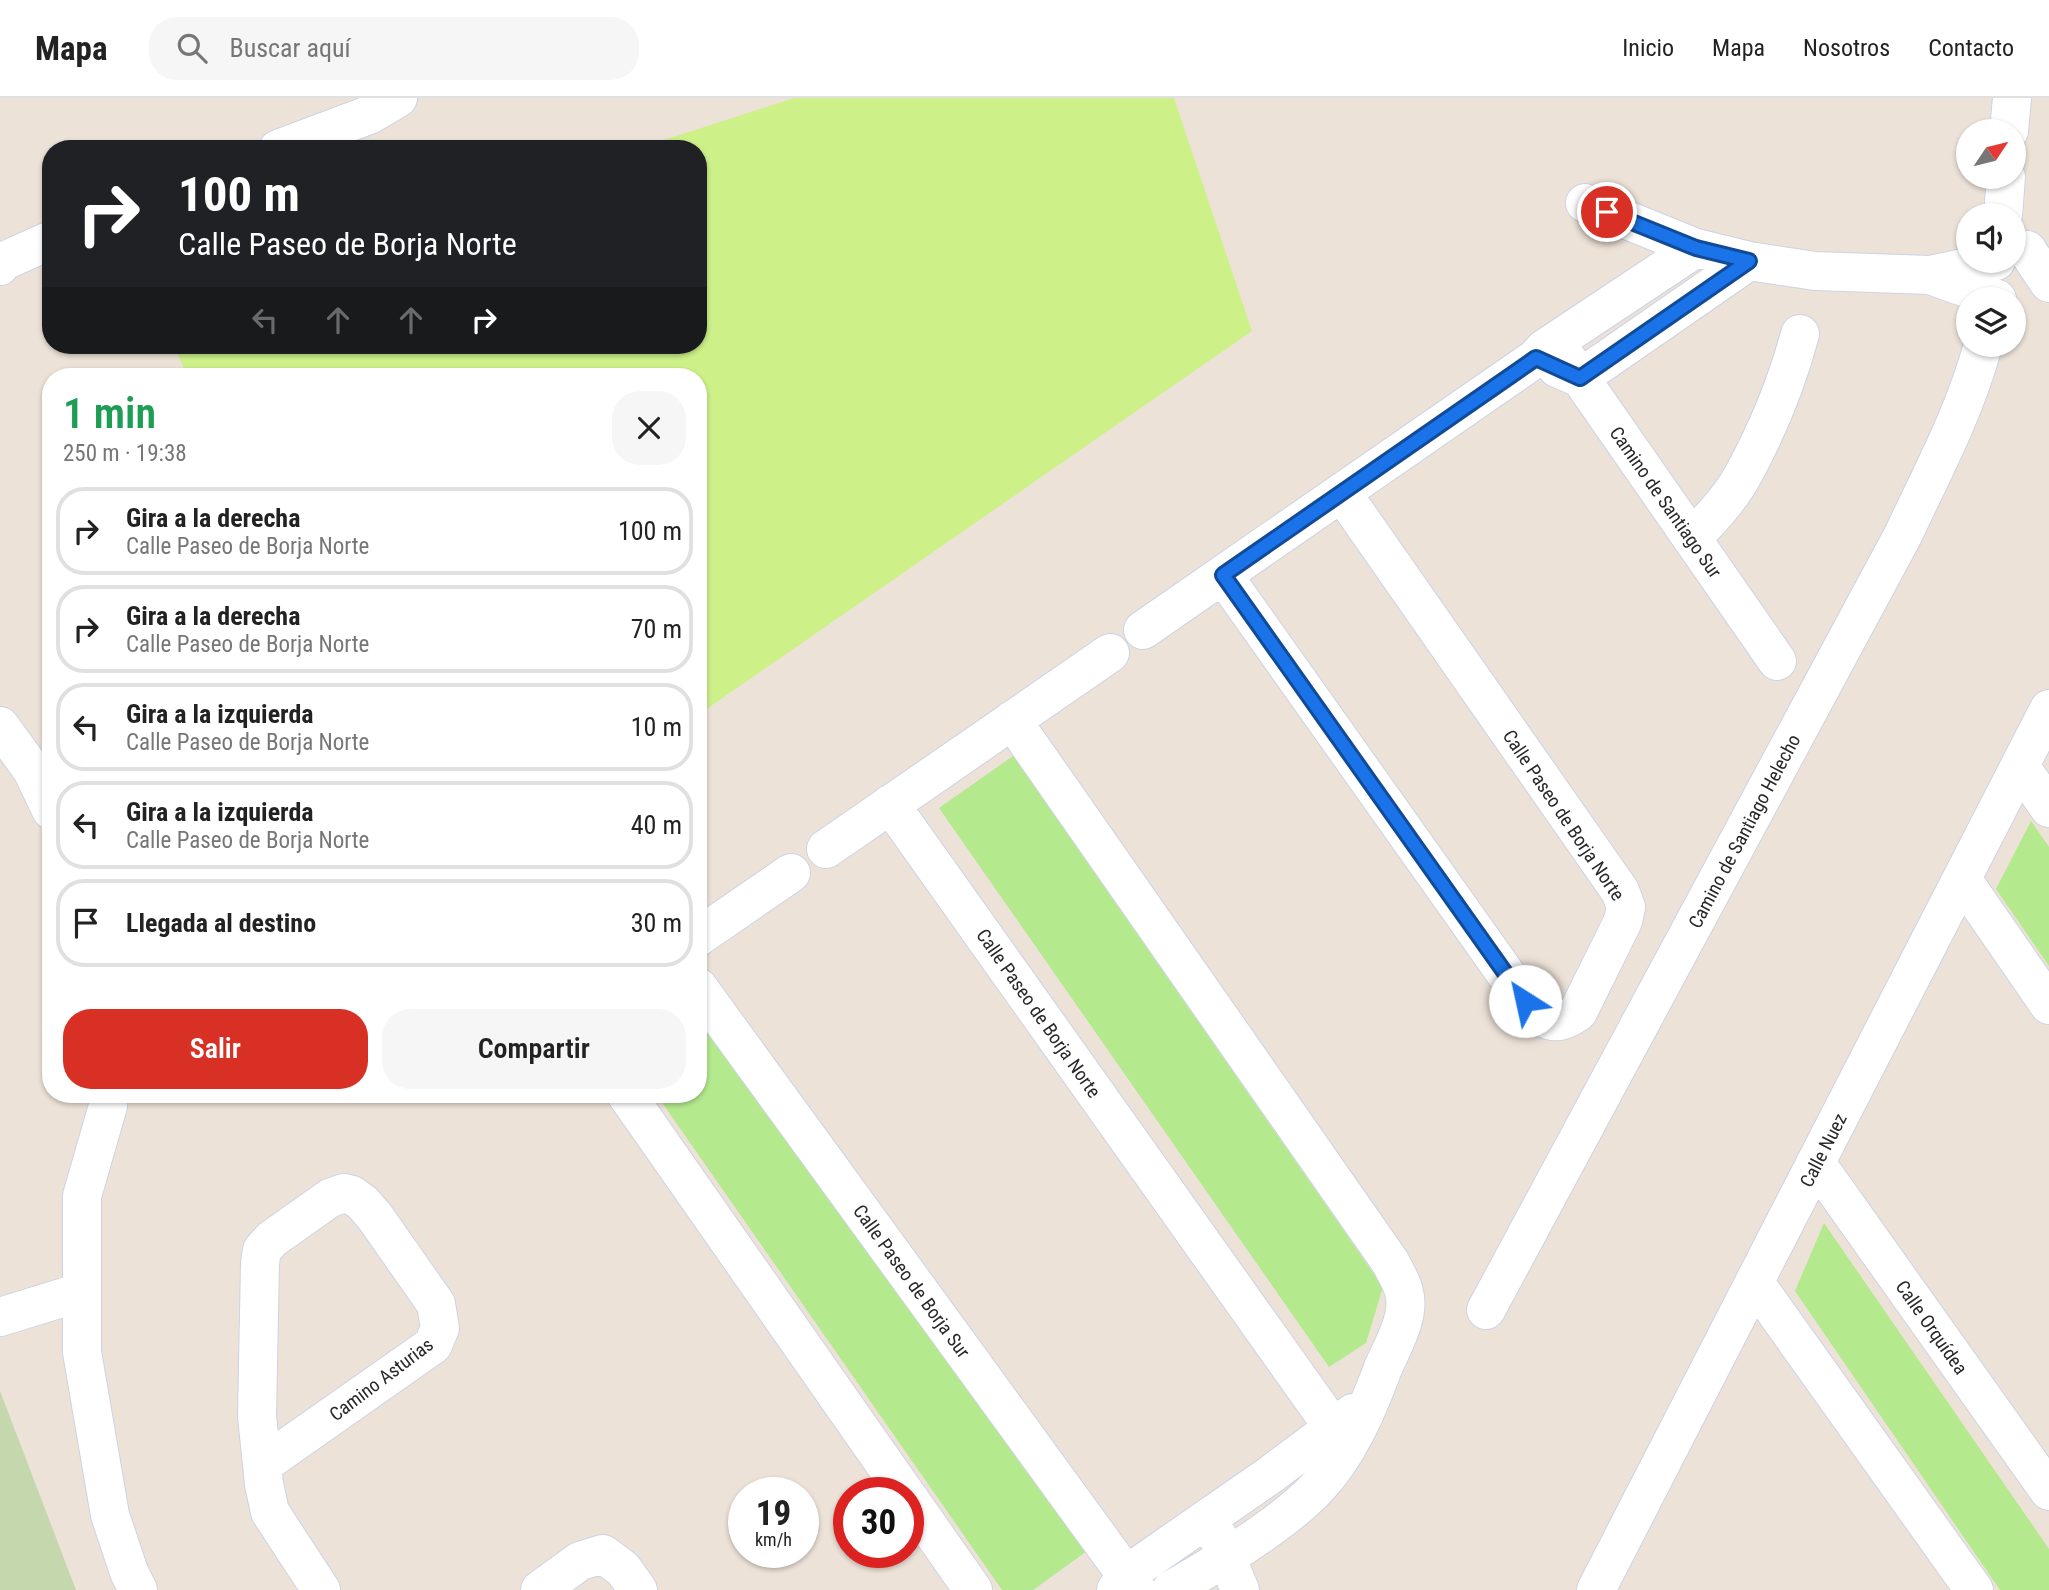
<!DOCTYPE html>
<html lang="es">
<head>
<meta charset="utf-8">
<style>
	body { margin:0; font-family:"Roboto Condensed",sans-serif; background:#f6f6f6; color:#222; height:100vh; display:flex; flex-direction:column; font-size:26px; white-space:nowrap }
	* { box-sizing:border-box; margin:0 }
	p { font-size:23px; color:#767676 }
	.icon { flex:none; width:38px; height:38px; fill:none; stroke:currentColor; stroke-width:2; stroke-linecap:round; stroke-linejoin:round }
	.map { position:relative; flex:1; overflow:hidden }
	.panel { position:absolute; left:42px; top:270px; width:665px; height:735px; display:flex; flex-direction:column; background:#fff; border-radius:28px; box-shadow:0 2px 5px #0004 }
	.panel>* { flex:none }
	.top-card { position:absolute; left:42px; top:42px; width:665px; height:214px; border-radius:28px; box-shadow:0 2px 5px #0004; background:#202124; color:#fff; overflow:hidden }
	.needle { width:46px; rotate:55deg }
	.tools { position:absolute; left:1956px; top:21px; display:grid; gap:14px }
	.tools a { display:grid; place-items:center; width:70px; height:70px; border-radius:50%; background:#fff; box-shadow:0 2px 5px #0004; font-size:35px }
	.speed { position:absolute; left:728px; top:1379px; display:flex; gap:14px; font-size:35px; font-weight:700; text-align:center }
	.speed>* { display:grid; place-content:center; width:91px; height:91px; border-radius:50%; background:#fff; box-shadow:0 2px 5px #0004; line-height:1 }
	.speed small { font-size:18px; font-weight:400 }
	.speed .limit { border:10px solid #d22; background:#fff; color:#111 }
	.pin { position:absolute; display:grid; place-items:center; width:60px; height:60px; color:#fff; margin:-30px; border:4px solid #fff; border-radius:50%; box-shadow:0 2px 7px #0007 }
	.me { position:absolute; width:77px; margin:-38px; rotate:325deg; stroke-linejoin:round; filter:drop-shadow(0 0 5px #0008) }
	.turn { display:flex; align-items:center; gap:24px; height:147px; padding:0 21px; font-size:32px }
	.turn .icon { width:91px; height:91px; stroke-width:2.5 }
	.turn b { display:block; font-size:49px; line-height:60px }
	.lanes { display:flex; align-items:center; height:66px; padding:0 21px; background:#0003; justify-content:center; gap:35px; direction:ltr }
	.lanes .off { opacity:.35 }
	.round { display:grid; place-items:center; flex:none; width:74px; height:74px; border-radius:28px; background:#f6f6f6 }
	.summary { display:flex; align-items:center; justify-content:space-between; height:119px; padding:0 21px }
	h1 { font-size:42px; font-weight:600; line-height:52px; color:#1e9e55 }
	.cta { display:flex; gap:14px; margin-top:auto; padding:14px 21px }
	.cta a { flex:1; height:80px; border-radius:28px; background:#d93025; color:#fff; font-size:28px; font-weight:600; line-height:80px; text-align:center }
	.cta a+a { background:#f6f6f6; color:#222 }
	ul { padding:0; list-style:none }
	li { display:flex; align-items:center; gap:21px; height:88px; margin:0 14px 10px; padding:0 7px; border:4px solid #e0e0e0; border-radius:28px }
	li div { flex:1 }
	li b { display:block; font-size:26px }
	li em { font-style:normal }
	header { display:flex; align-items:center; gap:42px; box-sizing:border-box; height:98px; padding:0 35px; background:#fff; border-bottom:2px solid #e0e0e0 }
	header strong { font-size:33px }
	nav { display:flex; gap:38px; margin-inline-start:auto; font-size:24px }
	.search { width:490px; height:63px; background:#f6f6f6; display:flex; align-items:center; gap:18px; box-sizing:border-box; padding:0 24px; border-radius:28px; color:#767676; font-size:26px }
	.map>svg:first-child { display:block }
	.green { fill:#b4e98e }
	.cemetery { fill:#c5d8ad }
	.pitch { fill:#cdf188 }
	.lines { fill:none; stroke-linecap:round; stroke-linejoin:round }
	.minor-casing { stroke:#cdd3e3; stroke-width:40 }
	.minor { stroke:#fff; stroke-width:38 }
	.route-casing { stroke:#114b97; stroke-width:18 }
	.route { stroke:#1a73e8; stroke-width:12 }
	.labels { text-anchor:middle; stroke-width:7; stroke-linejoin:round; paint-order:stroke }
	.street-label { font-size:19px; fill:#282828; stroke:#fff }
</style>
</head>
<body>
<header>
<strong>Mapa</strong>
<div class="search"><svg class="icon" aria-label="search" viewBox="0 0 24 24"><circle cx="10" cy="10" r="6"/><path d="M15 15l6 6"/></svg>Buscar aquí</div>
<nav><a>Inicio</a><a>Mapa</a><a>Nosotros</a><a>Contacto</a></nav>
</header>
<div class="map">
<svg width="2049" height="1492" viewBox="0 0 2049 1492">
	<rect width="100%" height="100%" fill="#ece2d8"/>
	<!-- green -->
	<path class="green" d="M1013,658l370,531 -17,56 -37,24 -390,-559z
		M2031,723l18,26v119l-53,-77z
		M698,901l389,552 -54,39h-31l-346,-496h42z
		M1824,1125l225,326v41h-49l-205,-299z"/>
	<!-- cemetery -->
	<path class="cemetery" d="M0,1293l76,199h-76z"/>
	<!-- pitch -->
	<path class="pitch" d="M794,0h380l78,233 -554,384v-339h-511l-13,-31h524v-196h-62z"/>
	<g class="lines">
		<!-- minor casing -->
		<g class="minor-casing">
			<path id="minor" d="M2009,33l3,-33
				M278,51l91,-34 29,-17
				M1585,105l111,45 53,13 66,10 115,4 66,-14
				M2003,117l3,-38
				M2027,152l22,33
				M0,168l4,-5 47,-21
				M1930,177l67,24
				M1556,245l221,318
				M1557,270l23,10 169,-117
				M1692,441c18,-20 38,-40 51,-64 24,-44 44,-92 57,-141
				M1223,477l302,426c20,19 28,29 53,11l45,-91 3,-14 -6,-16 -278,-398
				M1143,532l393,-272 8,-9 152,-101
				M1012,622l379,543c4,9 11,19 13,29 7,24 -12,55 -21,76 -16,43 -35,88 -67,121 -37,38 -99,74 -145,101
				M0,628l32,44 19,40
				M2020,668l29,42
				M890,706l457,643
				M826,751l284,-196
				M1962,781l87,126
				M698,839l93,-64
				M698,889l439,603
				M109,996l-1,12 -26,90v156l28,163 19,57 9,18
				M626,996l279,399
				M1816,1065l233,328
				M1755,1185l219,307
				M1486,1212l417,-775c29,-62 62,-123 80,-190
				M0,1219l81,-25
				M262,1367l171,-120 7,-17 -4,-24 -61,-87 -12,-14 -11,-8 -8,-2 -14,5 -58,41 -10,11 -2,13 -3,153 7,68 6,28 51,78
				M908,1399l65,93
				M1217,1437l23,55
				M540,1492l40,-29 23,-7 20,15 15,21
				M1116,1492l10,-15 144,-100 83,-62
				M1596,1492l453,-881"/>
		</g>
		<!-- minor -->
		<use href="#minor" class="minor"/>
	</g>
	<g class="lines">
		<!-- route casing -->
		<g class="route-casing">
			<path id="route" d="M1525,903l-302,-426 313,-217 44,20 169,-117 -53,-13 -89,-36"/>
		</g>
		<!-- route -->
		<use href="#route" class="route"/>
	</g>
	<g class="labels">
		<!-- street labels -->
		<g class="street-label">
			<text transform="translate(1666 404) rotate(55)" y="7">Camino de Santiago Sur</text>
			<text transform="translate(1564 717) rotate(56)" y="7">Calle Paseo de Borja Norte</text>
			<text transform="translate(1744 733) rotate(-62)" y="7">Camino de Santiago Helecho</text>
			<text transform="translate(1039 915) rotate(55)" y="7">Calle Paseo de Borja Norte</text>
			<text transform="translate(1823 1052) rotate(-63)" y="7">Calle Nuez</text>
			<text transform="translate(912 1183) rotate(54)" y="7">Calle Paseo de Borja Sur</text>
			<text transform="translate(1932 1229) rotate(55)" y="7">Calle Orquídea</text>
			<text transform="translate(381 1281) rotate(-37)" y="7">Camino Asturias</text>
		</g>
	</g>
</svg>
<div class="tools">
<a><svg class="needle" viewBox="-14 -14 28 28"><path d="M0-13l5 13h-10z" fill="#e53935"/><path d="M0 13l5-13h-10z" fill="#767676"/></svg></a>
<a><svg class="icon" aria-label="sound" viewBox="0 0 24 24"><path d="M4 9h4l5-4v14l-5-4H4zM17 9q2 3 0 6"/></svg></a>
<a><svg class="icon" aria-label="layers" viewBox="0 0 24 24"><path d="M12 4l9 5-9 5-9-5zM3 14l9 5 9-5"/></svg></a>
</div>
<div class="speed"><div>19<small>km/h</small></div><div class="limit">30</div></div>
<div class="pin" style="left:1607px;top:114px;background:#d93025"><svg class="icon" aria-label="arrive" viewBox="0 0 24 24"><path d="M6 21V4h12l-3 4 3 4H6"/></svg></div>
<svg class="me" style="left:1525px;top:903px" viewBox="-20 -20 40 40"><circle r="19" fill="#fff"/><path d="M0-13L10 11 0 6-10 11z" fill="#1a73e8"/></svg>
<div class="top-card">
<div class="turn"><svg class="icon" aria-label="right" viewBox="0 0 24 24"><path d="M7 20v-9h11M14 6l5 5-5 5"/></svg><div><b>100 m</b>Calle Paseo de Borja Norte</div></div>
<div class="lanes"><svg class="icon off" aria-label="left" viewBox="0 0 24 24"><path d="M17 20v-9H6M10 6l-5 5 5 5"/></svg><svg class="icon off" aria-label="ahead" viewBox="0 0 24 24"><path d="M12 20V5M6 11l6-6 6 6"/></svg><svg class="icon off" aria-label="ahead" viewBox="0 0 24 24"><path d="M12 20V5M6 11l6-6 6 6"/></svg><svg class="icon" aria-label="right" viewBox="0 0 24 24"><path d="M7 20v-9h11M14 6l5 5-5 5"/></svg></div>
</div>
<section class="panel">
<div class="summary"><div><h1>1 min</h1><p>250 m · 19:38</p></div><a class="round"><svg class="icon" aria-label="close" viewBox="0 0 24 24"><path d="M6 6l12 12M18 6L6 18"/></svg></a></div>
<ul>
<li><svg class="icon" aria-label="right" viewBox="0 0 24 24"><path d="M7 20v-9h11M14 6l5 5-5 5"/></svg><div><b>Gira a la derecha</b><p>Calle Paseo de Borja Norte</p></div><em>100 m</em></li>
<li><svg class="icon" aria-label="right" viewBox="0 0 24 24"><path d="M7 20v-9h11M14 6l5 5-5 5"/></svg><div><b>Gira a la derecha</b><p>Calle Paseo de Borja Norte</p></div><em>70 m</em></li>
<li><svg class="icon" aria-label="left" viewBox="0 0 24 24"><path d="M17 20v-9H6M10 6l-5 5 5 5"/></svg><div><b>Gira a la izquierda</b><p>Calle Paseo de Borja Norte</p></div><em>10 m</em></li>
<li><svg class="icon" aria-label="left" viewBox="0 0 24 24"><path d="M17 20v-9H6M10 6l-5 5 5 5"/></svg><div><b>Gira a la izquierda</b><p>Calle Paseo de Borja Norte</p></div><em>40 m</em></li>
<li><svg class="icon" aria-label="arrive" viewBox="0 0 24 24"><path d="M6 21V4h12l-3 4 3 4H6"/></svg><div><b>Llegada al destino</b></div><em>30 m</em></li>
</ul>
<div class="cta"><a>Salir</a><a>Compartir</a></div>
</section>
</div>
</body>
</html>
